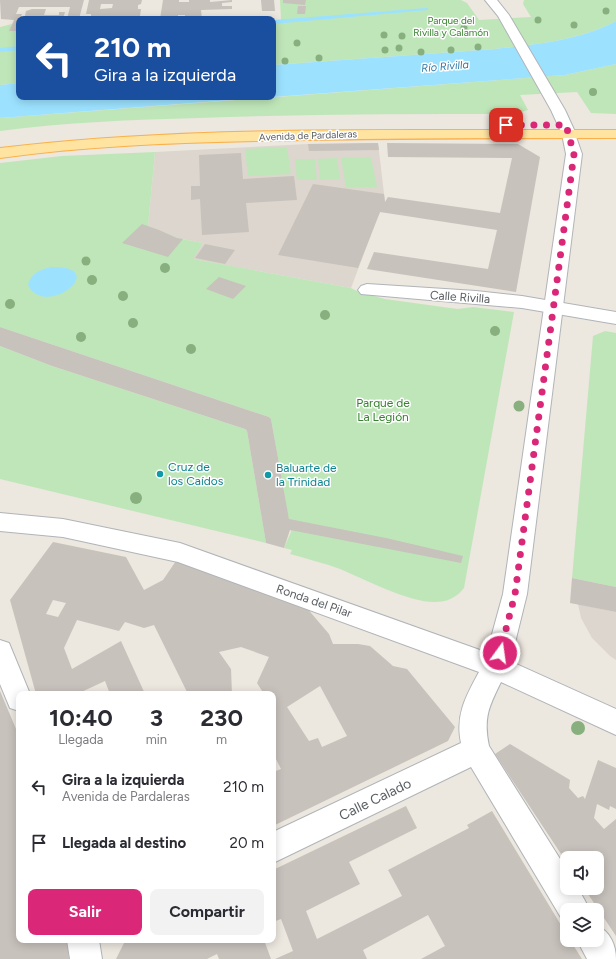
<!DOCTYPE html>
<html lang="es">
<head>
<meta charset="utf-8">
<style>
	body { margin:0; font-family:Figtree,sans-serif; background:#f2f2f3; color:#2b2b33; height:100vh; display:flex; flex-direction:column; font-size:15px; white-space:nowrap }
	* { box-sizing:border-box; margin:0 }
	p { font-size:13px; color:#7c7c81 }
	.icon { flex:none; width:22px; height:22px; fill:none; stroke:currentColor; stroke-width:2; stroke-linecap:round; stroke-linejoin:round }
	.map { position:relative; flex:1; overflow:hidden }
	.drawer { position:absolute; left:16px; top:691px; width:260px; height:252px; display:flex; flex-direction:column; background:#fff; border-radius:8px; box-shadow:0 2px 10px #0003 }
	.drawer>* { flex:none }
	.top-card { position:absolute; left:16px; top:16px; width:260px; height:84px; border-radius:8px; box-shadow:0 2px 10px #0003; background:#1a4fa0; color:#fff; overflow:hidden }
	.fabs { position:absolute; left:560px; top:851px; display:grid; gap:8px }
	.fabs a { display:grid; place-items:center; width:44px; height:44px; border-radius:8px; background:#fff; box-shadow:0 2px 10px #0003; font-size:20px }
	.pin { position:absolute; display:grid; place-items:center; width:34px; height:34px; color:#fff; margin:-17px; border-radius:8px; box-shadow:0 2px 6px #0006 }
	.me { position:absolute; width:44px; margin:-22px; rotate:14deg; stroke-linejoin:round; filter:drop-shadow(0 0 3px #0008) }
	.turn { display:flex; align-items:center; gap:14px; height:84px; padding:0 12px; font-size:18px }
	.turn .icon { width:52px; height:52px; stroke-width:2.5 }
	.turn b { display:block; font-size:28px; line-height:34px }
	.eta { display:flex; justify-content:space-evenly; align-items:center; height:68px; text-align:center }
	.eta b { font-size:24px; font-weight:700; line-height:28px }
	.action { display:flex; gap:8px; margin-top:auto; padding:8px 12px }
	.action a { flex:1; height:46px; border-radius:8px; background:#db2777; color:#fff; font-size:16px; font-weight:700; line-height:46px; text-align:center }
	.action a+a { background:#f2f2f3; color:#2b2b33 }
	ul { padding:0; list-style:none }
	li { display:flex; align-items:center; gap:12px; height:56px; padding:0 12px }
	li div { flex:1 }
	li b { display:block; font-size:15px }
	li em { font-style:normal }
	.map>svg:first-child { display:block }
	.education { fill:#dcd6ce }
	.green { fill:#bfe6b9 }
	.water { fill:#9ce2ff }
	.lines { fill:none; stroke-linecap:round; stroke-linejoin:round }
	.stream { fill:#9ce2ff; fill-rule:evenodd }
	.building { fill:#c7c2bc; fill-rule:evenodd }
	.minor-casing { stroke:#b0b4b8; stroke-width:2 }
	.tertiary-casing { stroke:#b0b4b8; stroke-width:2 }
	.primary-casing { stroke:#fab04b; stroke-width:2 }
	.minor { fill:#fff; fill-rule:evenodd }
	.tertiary { fill:#fff; fill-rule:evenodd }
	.primary { fill:#ffe3a1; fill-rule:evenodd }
	.tree { fill:#88af7e }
	.route { stroke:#db2777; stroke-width:7; stroke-dasharray:0 12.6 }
	.culture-dot { fill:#0f9aa8; stroke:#fff; stroke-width:1.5 }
	.labels { text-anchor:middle; stroke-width:3; stroke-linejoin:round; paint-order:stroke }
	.far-park-label { font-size:10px; fill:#36822e; stroke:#fff }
	.far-street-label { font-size:10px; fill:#585d61; stroke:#fff }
	.far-water-label { font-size:11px; font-style:italic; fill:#3079a4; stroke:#fff }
	.street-label { font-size:12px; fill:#585d61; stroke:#fff }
	.park-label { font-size:12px; fill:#36822e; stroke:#fff }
	.culture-label { font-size:12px; fill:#0d838f; stroke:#fff; text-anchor:start }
	.near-street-label { font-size:14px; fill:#585d61; stroke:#fff }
</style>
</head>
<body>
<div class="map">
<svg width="616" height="959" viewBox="0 0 616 959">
	<rect width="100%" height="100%" fill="#ece7df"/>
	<!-- education -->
	<path class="education" d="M378,143l7,59 -8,17 -26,69 -159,-29 11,-16 -26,-5 -29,-12 7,-74 153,-8z
		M578,604l38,8v48l-6,-4 -18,-18 -11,-20z"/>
	<!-- green -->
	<path class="green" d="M280,0h181l6,3 12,17 52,-3 -8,-13 1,-4h92v21c-37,20 -80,23 -121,28l-222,16v-44l8,-1z
		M12,24l-2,7h9v52l-19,2v-58z
		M616,64v50l-25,-1 -14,-21 -57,3 8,15 -12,4c-106,0 -212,0 -317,4 -67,2 -133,4 -199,13v-13l565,-43z
		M287,147l4,27 -43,2 -3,-27z
		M155,152l-7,74 29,12 26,5 -10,16 158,29 8,4 26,7 65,9 8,1 15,-2 41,5 -50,276c-8,10 -17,14 -29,14 -25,1 -71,-23 -95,-33 -16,-6 -33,-10 -50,-15l2,-4 -8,-2 7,-16 -20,-113 -2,-2 -269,-90v-164l62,-7z
		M371,157l6,30 -31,1 -5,-30z
		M337,158l3,21 -20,1 -2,-21z
		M295,159h20l2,21h-20z
		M605,331l11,2v254l-44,-9 21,-242z
		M0,346l52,20 193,63 2,2 19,112 -266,-64z"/>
	<!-- water -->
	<path class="water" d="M616,21v43l-51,11 -292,22v-32l222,-16c41,-5 84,-8 121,-28z
		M19,83v14h251l-270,21v-33z
		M52,267c60,-1 -6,53 -24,18 3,-12 13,-16 24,-18z"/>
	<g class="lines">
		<!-- stream -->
		<path class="stream" d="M426,8h2v2l-155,14v-4z
			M19,46v4l-19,2v-4z"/>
	</g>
	<!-- building -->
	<path class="building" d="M0,0h84l-5,19h-12l3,-12h-51l-3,7h6l-1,2h4l1,-5 6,-2h14l-2,6h15v-3h6l-2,7h-44v12h-10l5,-11 -13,-1z
		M89,0h53l-1,4 -3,1v4h3l-1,7 -4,1v2l-45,-1v-4h-5zM101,4h12l-1,4 -12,1z
		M163,0h16v2h10v-2h21v2l22,-2v2l-10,1v3h10v3l-31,1 1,9h-17v-4h-7v4h-18z
		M261,0h13l1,11h-13z
		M283,0h23l-1,5 -22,-2z
		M298,6h8l-1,8h-8z
		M378,143l1,7 -70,1 -1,-7z
		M387,143l131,1 22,13 -24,135 -149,-23 7,-17 114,17 9,-39 -117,-18 -22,56 -80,-13 35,-71 71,10 1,8 3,-5 112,16 12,-55 -124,-1z
		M241,153l2,26 51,-3 3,24 -51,3 3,29 -47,3 -2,-36 -9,1v-14h9l-1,-31z
		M142,224l17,6 18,8 6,1 -15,18 -46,-14z
		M205,244l30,6 -10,14 -30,-6z
		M219,277l27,9 -13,13 -27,-10z
		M0,327l269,90 2,2 18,100 97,19 77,18 -2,7 -171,-33 -6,18 -18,-5 -19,-112 -2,-2 -193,-63 -52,-20z
		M53,542l73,15 18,33 19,-10 15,-22 122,42 29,34 4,10h25l12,2 23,20 14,3 48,58 -7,14 -175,85v-54l8,-3 -6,-12h-2v-63h-9l-7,-11 12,-26 -28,-10 -22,5 12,17 1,25h-44l-34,-69 -10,3 -19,-6 -6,9 -42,-11 -13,28 8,21 49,-28 24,53h-35l-5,-13 -28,13h-41l-26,-94zM53,600l13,3 -8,14 -12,-3zM320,686l27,50 -25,11 -4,-9 -9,3 -22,-34z
		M572,578l44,9v25l-46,-9z
		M0,691l19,45v204h48l2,19h-69z
		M510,744l60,36 -1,8 9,10 5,-2 2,3 13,-39 18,8v41l-6,-3 -1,4 -12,-6 -3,14 10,11 12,-10v117l-32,-48h13v-30h-30v5l-72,-109z
		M406,806l11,22 -68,34 11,22 -54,27 11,28 85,-43 -14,-26 81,-42 -2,-3 25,-14 75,124v5h3l12,19h-161l24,-13 -17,-31 -65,35 4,9h-92l18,-8 -12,-32 -8,3v-52z
		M128,940h136l7,19h-52l-2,-5 -10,5h-91l9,-18z"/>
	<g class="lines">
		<!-- minor casing -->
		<g class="minor-casing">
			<path id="minor" d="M485,0h12l12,15 56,95 11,24 -2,3 -5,1 -5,-1 -2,-3 -11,-24 -53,-94z
				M367,284l109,7 46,5 94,16v12l-94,-16 -161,-14 -3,-4 3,-4z
				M0,513l63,6 117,24 325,116 111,50v26l-115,-53c-12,24 -18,36 -12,64l78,124v18h11l12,22h-23v13l-4,-2 -92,-154 -198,96v-31l188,-89c-6,-28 5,-47 18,-71l-301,-110 -115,-25 -63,-6z
				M0,640l9,3 21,51h-11v17l-9,-3 -10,-24z
				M597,926c13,5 19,19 19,33h-29l-10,-19h20z
				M67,940h32l3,19h-32z"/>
		</g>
		<!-- tertiary casing -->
		<g class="tertiary-casing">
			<path id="tertiary" d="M569,130l5,1 8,23 -55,440 -18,73 -4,8 -9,4 -9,-4 -4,-8 20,-73 63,-440 -4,-20 2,-3z"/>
		</g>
		<!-- primary casing -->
		<g class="primary-casing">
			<path id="primary" d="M424,130h192v8c-120,0 -240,0 -359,3 -86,2 -172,5 -257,17v-10c140,-17 283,-18 424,-18z"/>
		</g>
		<!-- minor -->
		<use href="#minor" class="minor"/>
		<!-- tertiary -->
		<use href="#tertiary" class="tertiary"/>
		<!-- primary -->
		<use href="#primary" class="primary"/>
	</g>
	<!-- trees -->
	<g class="tree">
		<circle cx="606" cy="11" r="3.5"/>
		<circle cx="538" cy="20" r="3.5"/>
		<circle cx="574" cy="25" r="3.5"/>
		<circle cx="464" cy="28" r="3.5"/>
		<circle cx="384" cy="35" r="3.5"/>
		<circle cx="402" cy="36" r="3.5"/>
		<circle cx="297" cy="43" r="3.5"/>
		<circle cx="478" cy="47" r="3.5"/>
		<circle cx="399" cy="48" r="3.5"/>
		<circle cx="385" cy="50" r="3.5"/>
		<circle cx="451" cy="50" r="3.5"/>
		<circle cx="421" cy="52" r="3.5"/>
		<circle cx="319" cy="58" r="3.5"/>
		<circle cx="285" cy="61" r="3.5"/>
		<circle cx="593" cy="92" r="4"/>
		<circle cx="86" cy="261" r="4.5"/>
		<circle cx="165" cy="268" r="5"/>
		<circle cx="92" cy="280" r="5"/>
		<circle cx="123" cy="296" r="5"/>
		<circle cx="10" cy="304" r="5"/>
		<circle cx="325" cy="315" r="5"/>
		<circle cx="133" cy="323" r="5"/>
		<circle cx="495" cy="331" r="5"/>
		<circle cx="81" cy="337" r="5"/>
		<circle cx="191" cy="349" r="5"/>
		<circle cx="519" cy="406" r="5.5"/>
		<circle cx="136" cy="498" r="6"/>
		<circle cx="578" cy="728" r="7"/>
	</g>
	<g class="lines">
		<!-- route -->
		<path class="route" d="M500,653l15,-59 59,-440 -8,-29h-60"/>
	</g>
	<!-- markers -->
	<g class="culture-dot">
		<circle cx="160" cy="474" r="4"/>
		<circle cx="268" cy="475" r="4"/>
	</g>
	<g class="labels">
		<!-- far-park labels -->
		<g class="far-park-label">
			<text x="451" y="24">Parque del<tspan x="451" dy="12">Rivilla y Calamón</tspan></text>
		</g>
		<!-- far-street labels -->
		<g class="far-street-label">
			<text transform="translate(308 135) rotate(-2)" y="4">Avenida de Pardaleras</text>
		</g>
		<!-- far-water labels -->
		<g class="far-water-label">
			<text transform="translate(445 66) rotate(-5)" y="4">Río Rivilla</text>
		</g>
		<!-- street labels -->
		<g class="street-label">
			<text transform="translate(460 297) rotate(4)" y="4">Calle Rivilla</text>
			<text transform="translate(314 601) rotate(19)" y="4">Ronda del Pilar</text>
		</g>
		<!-- park labels -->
		<g class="park-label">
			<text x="383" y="407">Parque de<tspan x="383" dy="14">La Legión</tspan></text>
		</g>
		<!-- culture labels -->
		<g class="culture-label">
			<text x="168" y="471">Cruz de<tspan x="168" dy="14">los Caídos</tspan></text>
			<text x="276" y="472">Baluarte de<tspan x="276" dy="14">la Trinidad</tspan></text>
		</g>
		<!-- near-street labels -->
		<g class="near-street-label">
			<text transform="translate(375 799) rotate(-26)" y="5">Calle Calado</text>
		</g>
	</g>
</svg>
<div class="fabs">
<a><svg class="icon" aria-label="sound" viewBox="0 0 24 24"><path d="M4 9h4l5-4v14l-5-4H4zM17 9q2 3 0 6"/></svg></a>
<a><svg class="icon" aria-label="layers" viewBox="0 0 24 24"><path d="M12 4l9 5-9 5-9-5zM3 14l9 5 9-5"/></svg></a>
</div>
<div class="pin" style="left:506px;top:125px;background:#d93025"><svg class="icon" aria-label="arrive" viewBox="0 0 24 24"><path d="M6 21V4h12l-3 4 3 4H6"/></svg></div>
<svg class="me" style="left:500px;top:653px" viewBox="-20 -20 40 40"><circle r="17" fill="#db2777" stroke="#fff" stroke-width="3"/><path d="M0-11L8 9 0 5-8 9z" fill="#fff"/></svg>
<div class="top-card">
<div class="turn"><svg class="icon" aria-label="left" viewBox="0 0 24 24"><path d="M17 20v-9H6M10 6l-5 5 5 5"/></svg><div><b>210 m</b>Gira a la izquierda</div></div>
</div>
<section class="drawer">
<div class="eta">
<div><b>10:40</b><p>Llegada</p></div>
<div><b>3</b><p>min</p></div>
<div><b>230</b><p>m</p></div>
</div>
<ul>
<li><svg class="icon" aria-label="left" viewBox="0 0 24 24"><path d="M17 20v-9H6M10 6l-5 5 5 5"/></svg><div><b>Gira a la izquierda</b><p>Avenida de Pardaleras</p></div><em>210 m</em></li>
<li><svg class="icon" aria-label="arrive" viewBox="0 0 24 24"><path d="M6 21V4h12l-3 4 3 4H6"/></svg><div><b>Llegada al destino</b></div><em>20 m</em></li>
</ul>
<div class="action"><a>Salir</a><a>Compartir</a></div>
</section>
</div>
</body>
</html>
